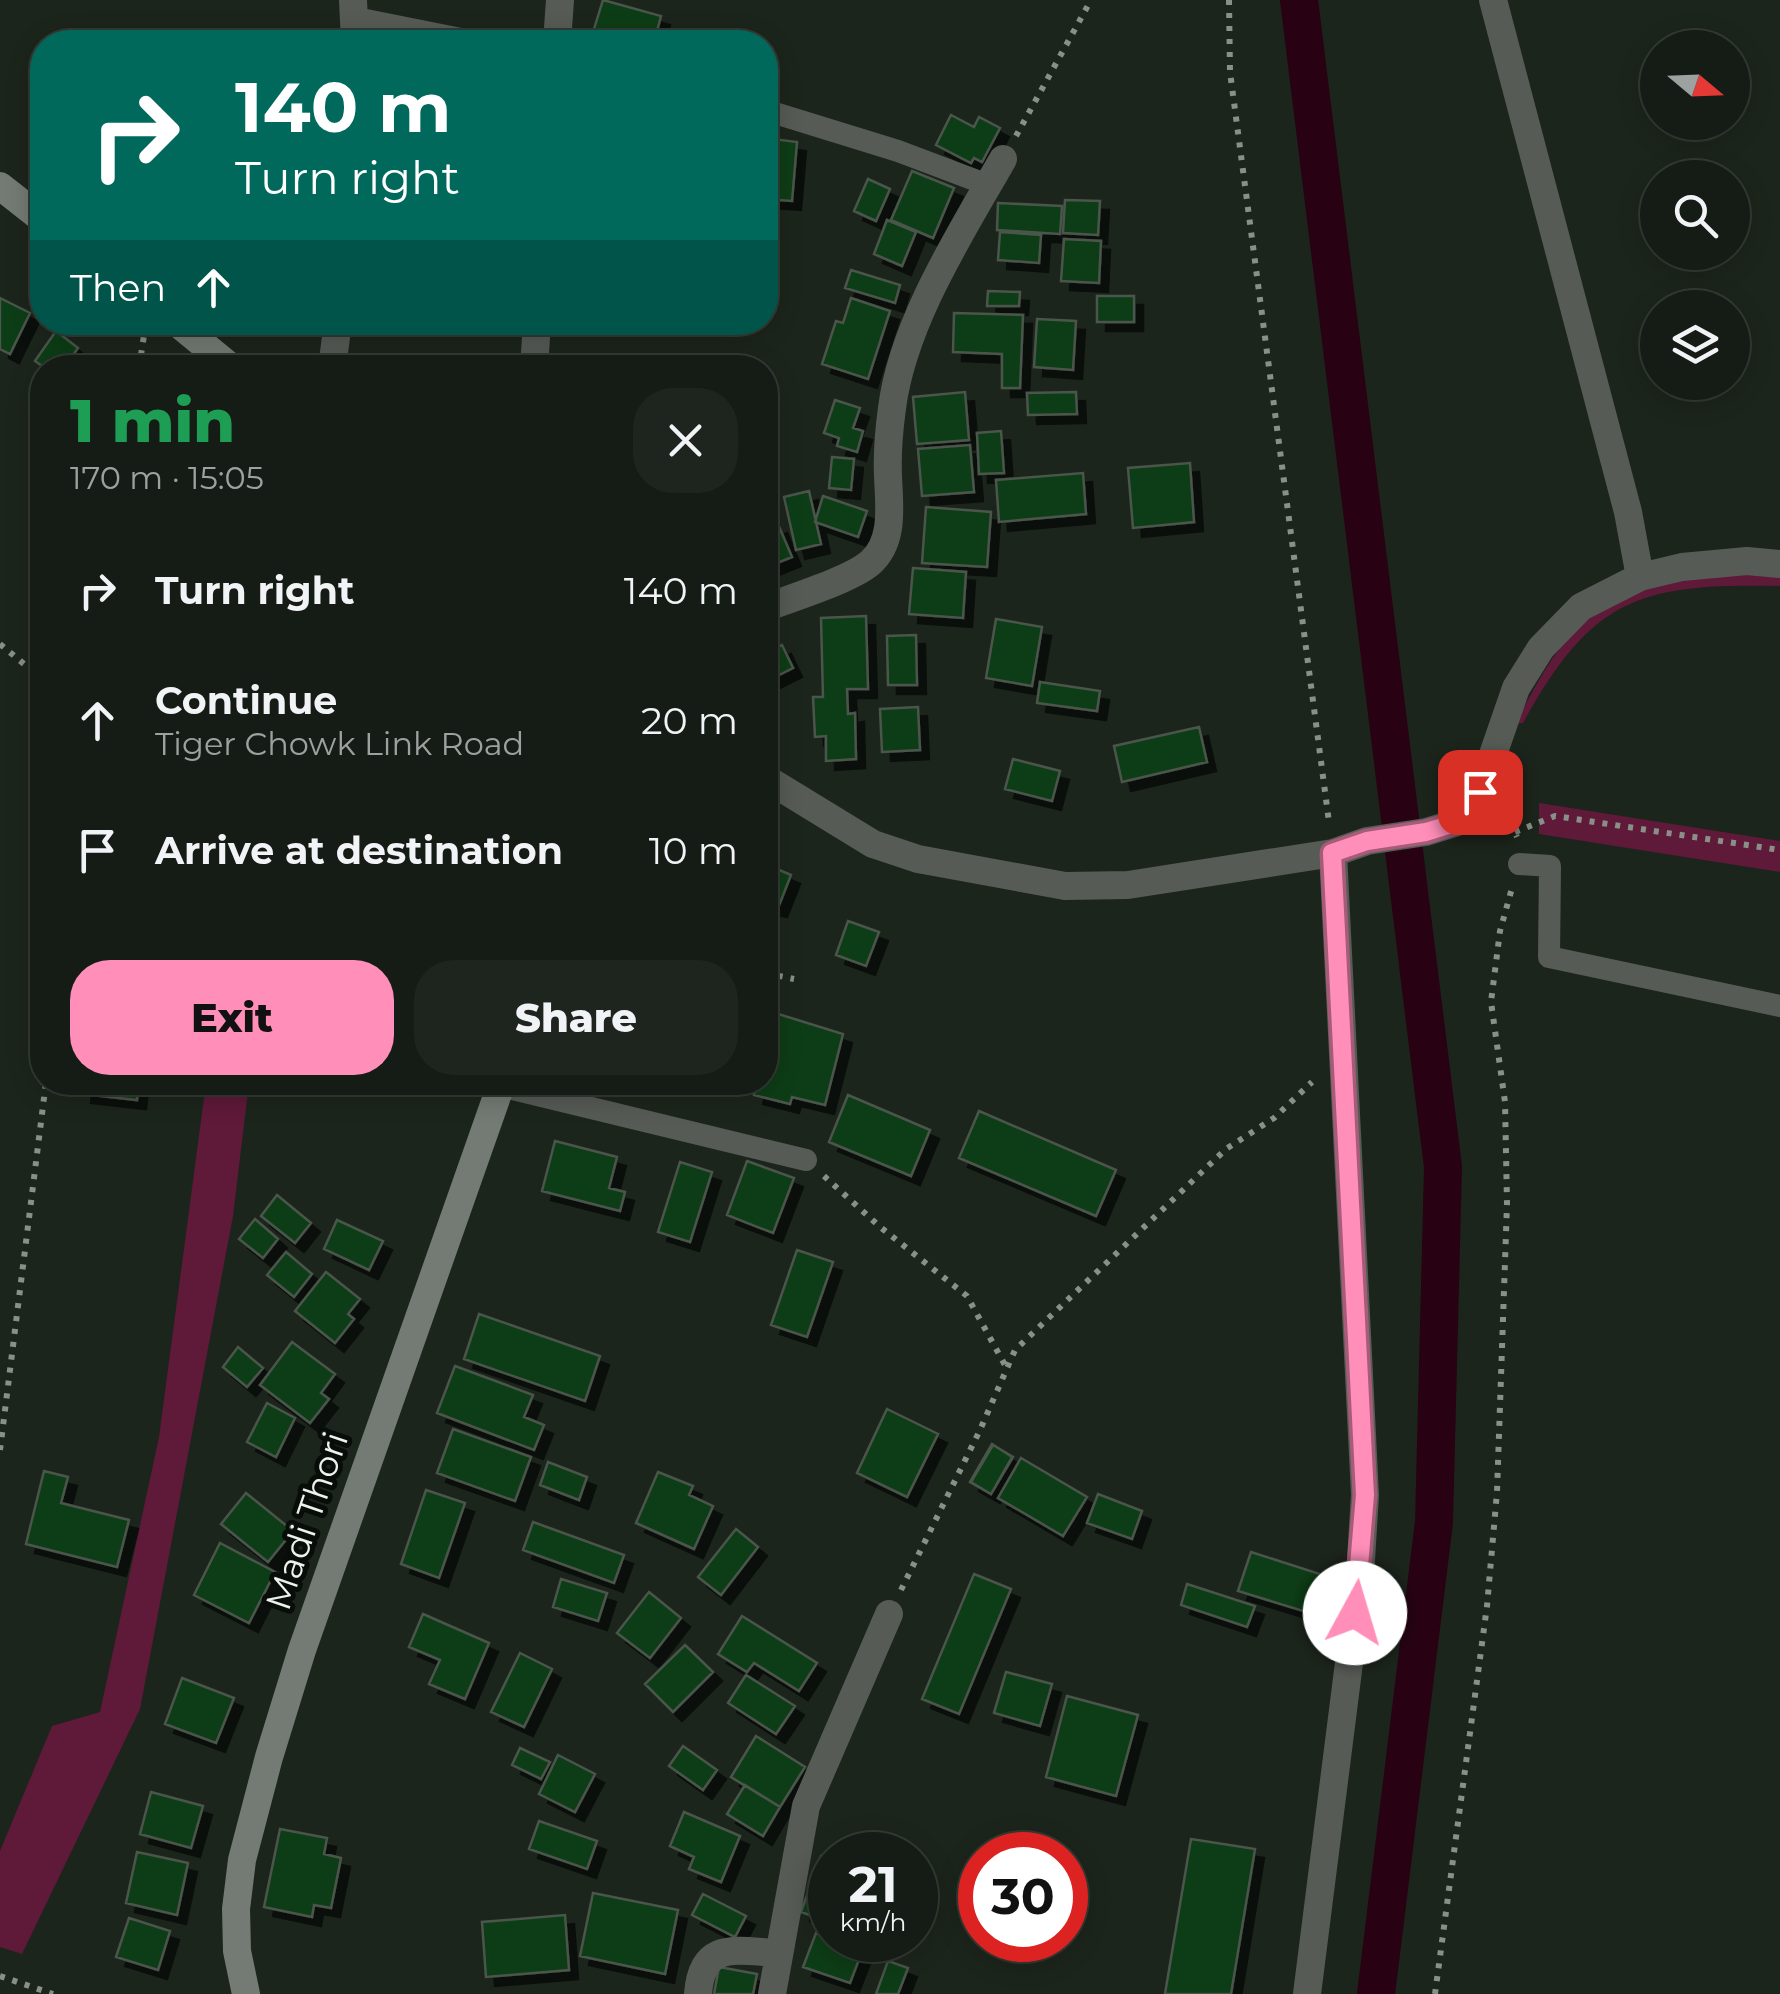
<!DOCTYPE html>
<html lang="en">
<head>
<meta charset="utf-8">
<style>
	body { margin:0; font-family:Montserrat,sans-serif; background:#1e251e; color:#f1f3f6; height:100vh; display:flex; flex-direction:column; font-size:38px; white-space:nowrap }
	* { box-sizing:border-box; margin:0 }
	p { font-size:32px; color:#9da1a0 }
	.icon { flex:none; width:55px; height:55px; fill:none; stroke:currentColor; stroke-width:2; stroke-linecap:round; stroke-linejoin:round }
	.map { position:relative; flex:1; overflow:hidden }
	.details { position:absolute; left:30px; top:355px; width:748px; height:740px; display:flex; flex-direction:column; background:#151c15; border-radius:40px; box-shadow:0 5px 25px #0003,0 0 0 2px #343a34 }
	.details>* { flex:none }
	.top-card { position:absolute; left:30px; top:30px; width:748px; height:305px; border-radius:40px; box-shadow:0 5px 25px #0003,0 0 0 2px #343a34; background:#00695c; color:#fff; overflow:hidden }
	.needle { width:65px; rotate:109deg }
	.fabs { position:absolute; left:1640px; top:30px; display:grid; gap:20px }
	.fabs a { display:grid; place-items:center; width:110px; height:110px; border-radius:50%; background:#151c15; box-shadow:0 5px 25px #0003,0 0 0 2px #343a34; font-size:50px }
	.speed { position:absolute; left:808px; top:1832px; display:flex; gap:20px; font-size:50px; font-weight:700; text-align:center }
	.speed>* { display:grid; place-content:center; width:130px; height:130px; border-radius:50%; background:#151c15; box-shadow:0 5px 25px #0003,0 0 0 2px #343a34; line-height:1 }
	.speed small { font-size:25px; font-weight:400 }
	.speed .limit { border:15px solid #d22; background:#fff; color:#111 }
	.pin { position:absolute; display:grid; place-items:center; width:85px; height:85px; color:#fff; margin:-42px; border-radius:20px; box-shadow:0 5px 15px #0006 }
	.me { position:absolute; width:110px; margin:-55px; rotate:6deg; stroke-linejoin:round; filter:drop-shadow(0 0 8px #0008) }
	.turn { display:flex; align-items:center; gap:35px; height:210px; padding:0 40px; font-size:45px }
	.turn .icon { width:130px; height:130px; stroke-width:2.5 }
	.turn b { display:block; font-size:70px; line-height:85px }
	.then { display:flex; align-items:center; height:95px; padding:0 40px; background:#0003; gap:20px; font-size:38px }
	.round { display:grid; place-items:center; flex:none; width:105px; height:105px; border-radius:40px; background:#1e251e }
	.headline { display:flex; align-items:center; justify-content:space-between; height:170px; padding:0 40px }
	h1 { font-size:60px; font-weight:800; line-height:75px; color:#1e9e55 }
	.button { display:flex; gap:20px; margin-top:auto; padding:20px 40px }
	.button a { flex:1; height:115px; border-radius:40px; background:#ff8eb9; color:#111; font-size:40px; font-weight:800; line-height:115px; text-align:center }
	.button a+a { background:#1e251e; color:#f1f3f6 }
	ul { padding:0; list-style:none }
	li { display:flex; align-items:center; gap:30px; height:130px; padding:0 40px }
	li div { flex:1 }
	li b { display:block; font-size:38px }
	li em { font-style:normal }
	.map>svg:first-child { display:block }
	.green { fill:#5f1939 }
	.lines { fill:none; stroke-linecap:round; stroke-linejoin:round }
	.canal { stroke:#280213; stroke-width:38 }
	.building { fill:#083e12; stroke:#4b544b; stroke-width:2.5; filter:url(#shadow) }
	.path { stroke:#889088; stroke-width:6; stroke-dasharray:5 8; stroke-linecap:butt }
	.service { stroke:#565b56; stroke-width:22 }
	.minor { stroke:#565b56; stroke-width:28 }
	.secondary { stroke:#747b74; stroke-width:28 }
	.route-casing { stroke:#a65c78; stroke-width:25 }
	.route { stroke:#ff8eb9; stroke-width:18 }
	.labels { text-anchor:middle; stroke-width:10; stroke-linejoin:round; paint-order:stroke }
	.street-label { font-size:35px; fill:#ecf2ec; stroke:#090d09 }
</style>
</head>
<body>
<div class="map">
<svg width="1780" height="1994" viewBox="0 0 1780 1994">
	<defs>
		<filter id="shadow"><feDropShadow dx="9" dy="9" stdDeviation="0" flood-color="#0009"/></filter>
	</defs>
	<rect width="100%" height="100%" fill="#1c251c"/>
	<!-- green -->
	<path class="green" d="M1780,573v13c-139,-3 -188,11 -257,137l-8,1c17,-31 34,-67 59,-92 55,-54 134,-58 206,-59z
		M1539,803l241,38v31l-241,-38z
		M206,1083h43l-16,133 -93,493 -118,245 -22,-7v-96l52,-125 48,-14 59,-275z"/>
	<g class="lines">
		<!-- canal -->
		<path class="canal" d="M1299,0l144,1167 -9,355 -58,472"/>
	</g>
	<!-- building -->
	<path class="building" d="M603,0l58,16 -7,26h-64z
		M951,115l23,12 5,-10 21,11 -18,34 -8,-4 -3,5 -35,-18z
		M765,138l32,4 -5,59 -27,-2z
		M912,171l42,17 -21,50 -42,-18z
		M868,179l22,10 -14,32 -22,-10z
		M1065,200l35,1 -2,34 -35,-2z
		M998,203l64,3 -2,28 -63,-4z
		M887,220l29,12 -14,34 -28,-12z
		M1000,232l41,3 -2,28 -41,-3z
		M1064,239l37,2 -2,42 -38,-2z
		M851,270l49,15 -5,18 -50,-15z
		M988,291l32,1 -1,14h-32z
		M1097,296h37v26h-37z
		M0,298l30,15 -20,41 -10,-5z
		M851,298l39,13 -22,68 -46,-15 14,-43 7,2z
		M954,313l69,2 -3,73h-18v-34l-49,-2z
		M1037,319l39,2 -3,49 -39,-3z
		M56,331l22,17 -14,20h-19l-10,-7z
		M965,392l4,48 -52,4 -4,-47z
		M1076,392l1,22 -49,1 -1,-22z
		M835,400l25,8 -7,20 10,3 -6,21 -20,-6 2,-8 -15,-5z
		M1001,431l3,42 -25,1 -2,-41z
		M970,445l4,47 -52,4 -4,-47z
		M832,457l22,2 -3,31 -22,-2z
		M1190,463l4,59 -61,6 -5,-60z
		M1083,473l3,41 -87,8 -3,-42z
		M809,491l12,53 -25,6 -12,-53z
		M823,496l44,15 -9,26 -43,-15z
		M926,507l65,5 -4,55 -65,-4z
		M778,524l14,33 -27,11v-39z
		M913,568l53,4 -3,46 -54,-4z
		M866,616l2,73h-21l1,25 7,-1 1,46 -30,2v-25l-11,1 -2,-40h10l-2,-79z
		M996,619l46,8 -10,59 -46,-8z
		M916,635l1,50h-29l-1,-49z
		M782,645l11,23 -28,14v-28z
		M1040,682l60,9 -3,20 -60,-8z
		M918,707l2,43 -38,2 -2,-43z
		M1199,727l8,35 -85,20 -8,-36z
		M1013,759l47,12 -8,30 -47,-12z
		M765,864l26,11 -13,33 -13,-3z
		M848,921l31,11 -13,34 -30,-11z
		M775,1013l68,21 -18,71 -33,-8 -2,7 -36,-9 3,-13h8v-30z
		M83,1082h56l-2,18 -55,-6z
		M848,1095l82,35 -19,46 -82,-34z
		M979,1111l137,59 -20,46 -137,-58z
		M555,1141l62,16 -8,31 16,4 -5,19 -78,-20z
		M747,1161l47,17 -21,55 -46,-18z
		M680,1162l32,10 -22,70 -32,-10z
		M277,1195l34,28 -16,20 -34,-27z
		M255,1219l23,20 -15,19 -24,-19z
		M337,1220l46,21 -14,29 -45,-21z
		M797,1250l36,12 -26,75 -36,-12z
		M286,1252l26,22 -18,23 -27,-22z
		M326,1272l34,27 -12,15 6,5 -19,24 -40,-32z
		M479,1314l121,42 -15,45 -121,-42z
		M292,1342l43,32 -14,19 8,6 -19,24 -50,-38z
		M238,1347l25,21 -16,19 -24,-20z
		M455,1366l78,29 -9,22 20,8 -10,25 -97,-37z
		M267,1403l28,15 -19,39 -29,-15z
		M887,1409l51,25 -31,63 -50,-24z
		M453,1429l78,28 -16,44 -78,-28z
		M992,1444l20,13 -21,37 -21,-12z
		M993,1445l20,12 -22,37 -20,-12z
		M1021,1458l66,39 -24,39 -65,-38z
		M548,1462l39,15 -8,23 -39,-15z
		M44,1471l24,6 -7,26 68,17 -12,47 -91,-23z
		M658,1472l35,14 -4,9 24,11 -19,43 -58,-26z
		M426,1490l39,13 -26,75 -38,-14z
		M246,1493l47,38 -25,31 -47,-38z
		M1098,1494l44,17 -10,28 -45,-16z
		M533,1522l91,33 -10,28 -91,-33z
		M736,1529l22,18 -37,48 -23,-18z
		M220,1543l55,29 -26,51 -55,-28z
		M1251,1552l75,24 -13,38 -75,-23z
		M974,1574l37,15 -52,125 -37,-15z
		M561,1579l46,14 -9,28 -45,-14z
		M1187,1584l68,22 -8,21 -66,-22z
		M649,1592l32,26 -31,40 -33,-25z
		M423,1614l66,29 -24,56 -36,-15 11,-24 -31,-13z
		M742,1616l75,47 -18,28 -45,-28 -7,9 -29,-18z
		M685,1645l28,27 -40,40 -28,-28z
		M520,1653l32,16 -28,58 -33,-15z
		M1006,1672l46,12 -12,42 -46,-13z
		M746,1675l49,31 -19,28 -48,-31z
		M182,1678l52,20 -18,45 -51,-19z
		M1067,1696l71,19 -22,81 -70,-19z
		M756,1736l49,31 -25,40 -49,-30z
		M683,1746l34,24 -14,20 -34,-24z
		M520,1748l30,14 -9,17 -29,-14z
		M558,1755l37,19 -20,38 -36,-18z
		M745,1785l35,22 -17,29 -36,-22z
		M151,1792l52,14 -12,42 -51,-14z
		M684,1812l56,24 -19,46 -32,-13 5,-12 -24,-11z
		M539,1821l58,20 -10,28 -58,-20z
		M280,1829l47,9 -3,16 17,4 -10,50 -17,-3 -2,12 -48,-10z
		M1191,1839l64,10 -24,145h-66z
		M137,1852l51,11 -11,52 -51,-12z
		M821,1856l9,3v40l-7,21 -22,-8z
		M593,1893l85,17 -13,64 -85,-18z
		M703,1894l43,22 -11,21 -43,-22z
		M565,1915l4,55 -83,7 -4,-55z
		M129,1918l41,13 -12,39 -42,-13z
		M816,1933l47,16 -13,34 -47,-16z
		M888,1961l20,7 -10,26h-22z
		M719,1967l38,7 -4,20h-39z"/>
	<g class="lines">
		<!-- path -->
		<path class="path" d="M1229,0l1,72 99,750
			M1016,136l75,-136
			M139,368l6,-39
			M0,644l42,35
			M1502,814l8,8 7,15
			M1515,832l40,-16 225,34
			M765,973l29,6
			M824,1176l55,50 88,70 39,71
			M0,1450l46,-368
			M901,1590l79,-160 35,-80 211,-201 48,-31 38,-36
			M0,1976l53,18
			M1435,1994l52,-388 10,-114 10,-288 -2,-102 -14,-100 9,-71 12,-43"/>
		<!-- service -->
		<path class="service" d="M356,18l120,24
			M765,110l133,41 90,34
			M1519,864l31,2 -1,91 231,49
			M500,1086l306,74"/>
		<!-- minor -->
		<path class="minor" d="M353,0l2,42
			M1493,0l135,512 12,65
			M557,42l3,-42
			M332,368l6,-46
			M534,368l3,-46
			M765,608c26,-10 85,-28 105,-45 25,-22 19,-58 18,-87 -1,-22 1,-46 4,-68 11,-86 69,-175 111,-249
			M765,778l108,66 45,15 147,27 63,-1 205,-32 34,-12 59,-9 29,-9 16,-14 9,-17 36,-104 25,-40 40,-41 59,-30 42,-10 65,-6 33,3
			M698,1994c4,-54 38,-43 80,-41
			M772,1994l34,-188 83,-192
			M1307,1994l53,-418 5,-81 -32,-642"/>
		<!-- secondary -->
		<path class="secondary" d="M0,186l42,33
			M176,322l56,46
			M246,1994l-9,-43 -1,-42 6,-49 27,-103 33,-107 200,-568"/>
	</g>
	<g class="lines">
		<!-- route casing -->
		<g class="route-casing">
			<path id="route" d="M1355,1613l10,-118 -33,-642 35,-12 59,-9 29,-9 15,-15 10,-16"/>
		</g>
		<!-- route -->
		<use href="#route" class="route"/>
	</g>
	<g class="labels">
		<!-- street labels -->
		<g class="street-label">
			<text transform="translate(307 1521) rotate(-71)" y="12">Madi Thori</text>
		</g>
	</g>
</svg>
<div class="fabs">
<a><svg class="needle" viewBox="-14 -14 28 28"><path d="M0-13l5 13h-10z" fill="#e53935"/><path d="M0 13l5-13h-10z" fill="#9da1a0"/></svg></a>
<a><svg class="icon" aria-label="search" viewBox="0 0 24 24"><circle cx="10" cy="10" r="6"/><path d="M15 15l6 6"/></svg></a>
<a><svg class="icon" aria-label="layers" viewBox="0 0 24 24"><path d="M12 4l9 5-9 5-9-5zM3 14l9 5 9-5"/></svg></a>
</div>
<div class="speed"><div>21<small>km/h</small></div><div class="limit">30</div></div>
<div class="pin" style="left:1480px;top:792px;background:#d93025"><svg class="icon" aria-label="arrive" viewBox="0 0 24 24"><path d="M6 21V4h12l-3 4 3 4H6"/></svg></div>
<svg class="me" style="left:1355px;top:1613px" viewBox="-20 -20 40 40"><circle r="19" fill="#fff"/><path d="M0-13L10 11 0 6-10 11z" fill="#ff8eb9"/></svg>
<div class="top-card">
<div class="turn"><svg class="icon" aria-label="right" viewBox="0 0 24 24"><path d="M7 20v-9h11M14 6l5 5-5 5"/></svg><div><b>140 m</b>Turn right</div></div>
<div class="then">Then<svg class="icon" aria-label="ahead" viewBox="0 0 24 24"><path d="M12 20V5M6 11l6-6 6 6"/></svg></div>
</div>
<section class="details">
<div class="headline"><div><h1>1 min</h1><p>170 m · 15:05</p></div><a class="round"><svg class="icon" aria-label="close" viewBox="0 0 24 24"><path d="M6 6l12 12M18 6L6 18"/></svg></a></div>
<ul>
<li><svg class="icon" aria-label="right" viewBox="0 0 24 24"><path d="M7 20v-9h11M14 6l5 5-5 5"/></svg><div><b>Turn right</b></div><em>140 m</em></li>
<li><svg class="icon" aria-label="ahead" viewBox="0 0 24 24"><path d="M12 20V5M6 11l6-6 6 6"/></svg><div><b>Continue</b><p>Tiger Chowk Link Road</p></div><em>20 m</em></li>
<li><svg class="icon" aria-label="arrive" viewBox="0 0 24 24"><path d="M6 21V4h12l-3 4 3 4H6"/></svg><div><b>Arrive at destination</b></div><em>10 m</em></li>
</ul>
<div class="button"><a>Exit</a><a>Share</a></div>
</section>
</div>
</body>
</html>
